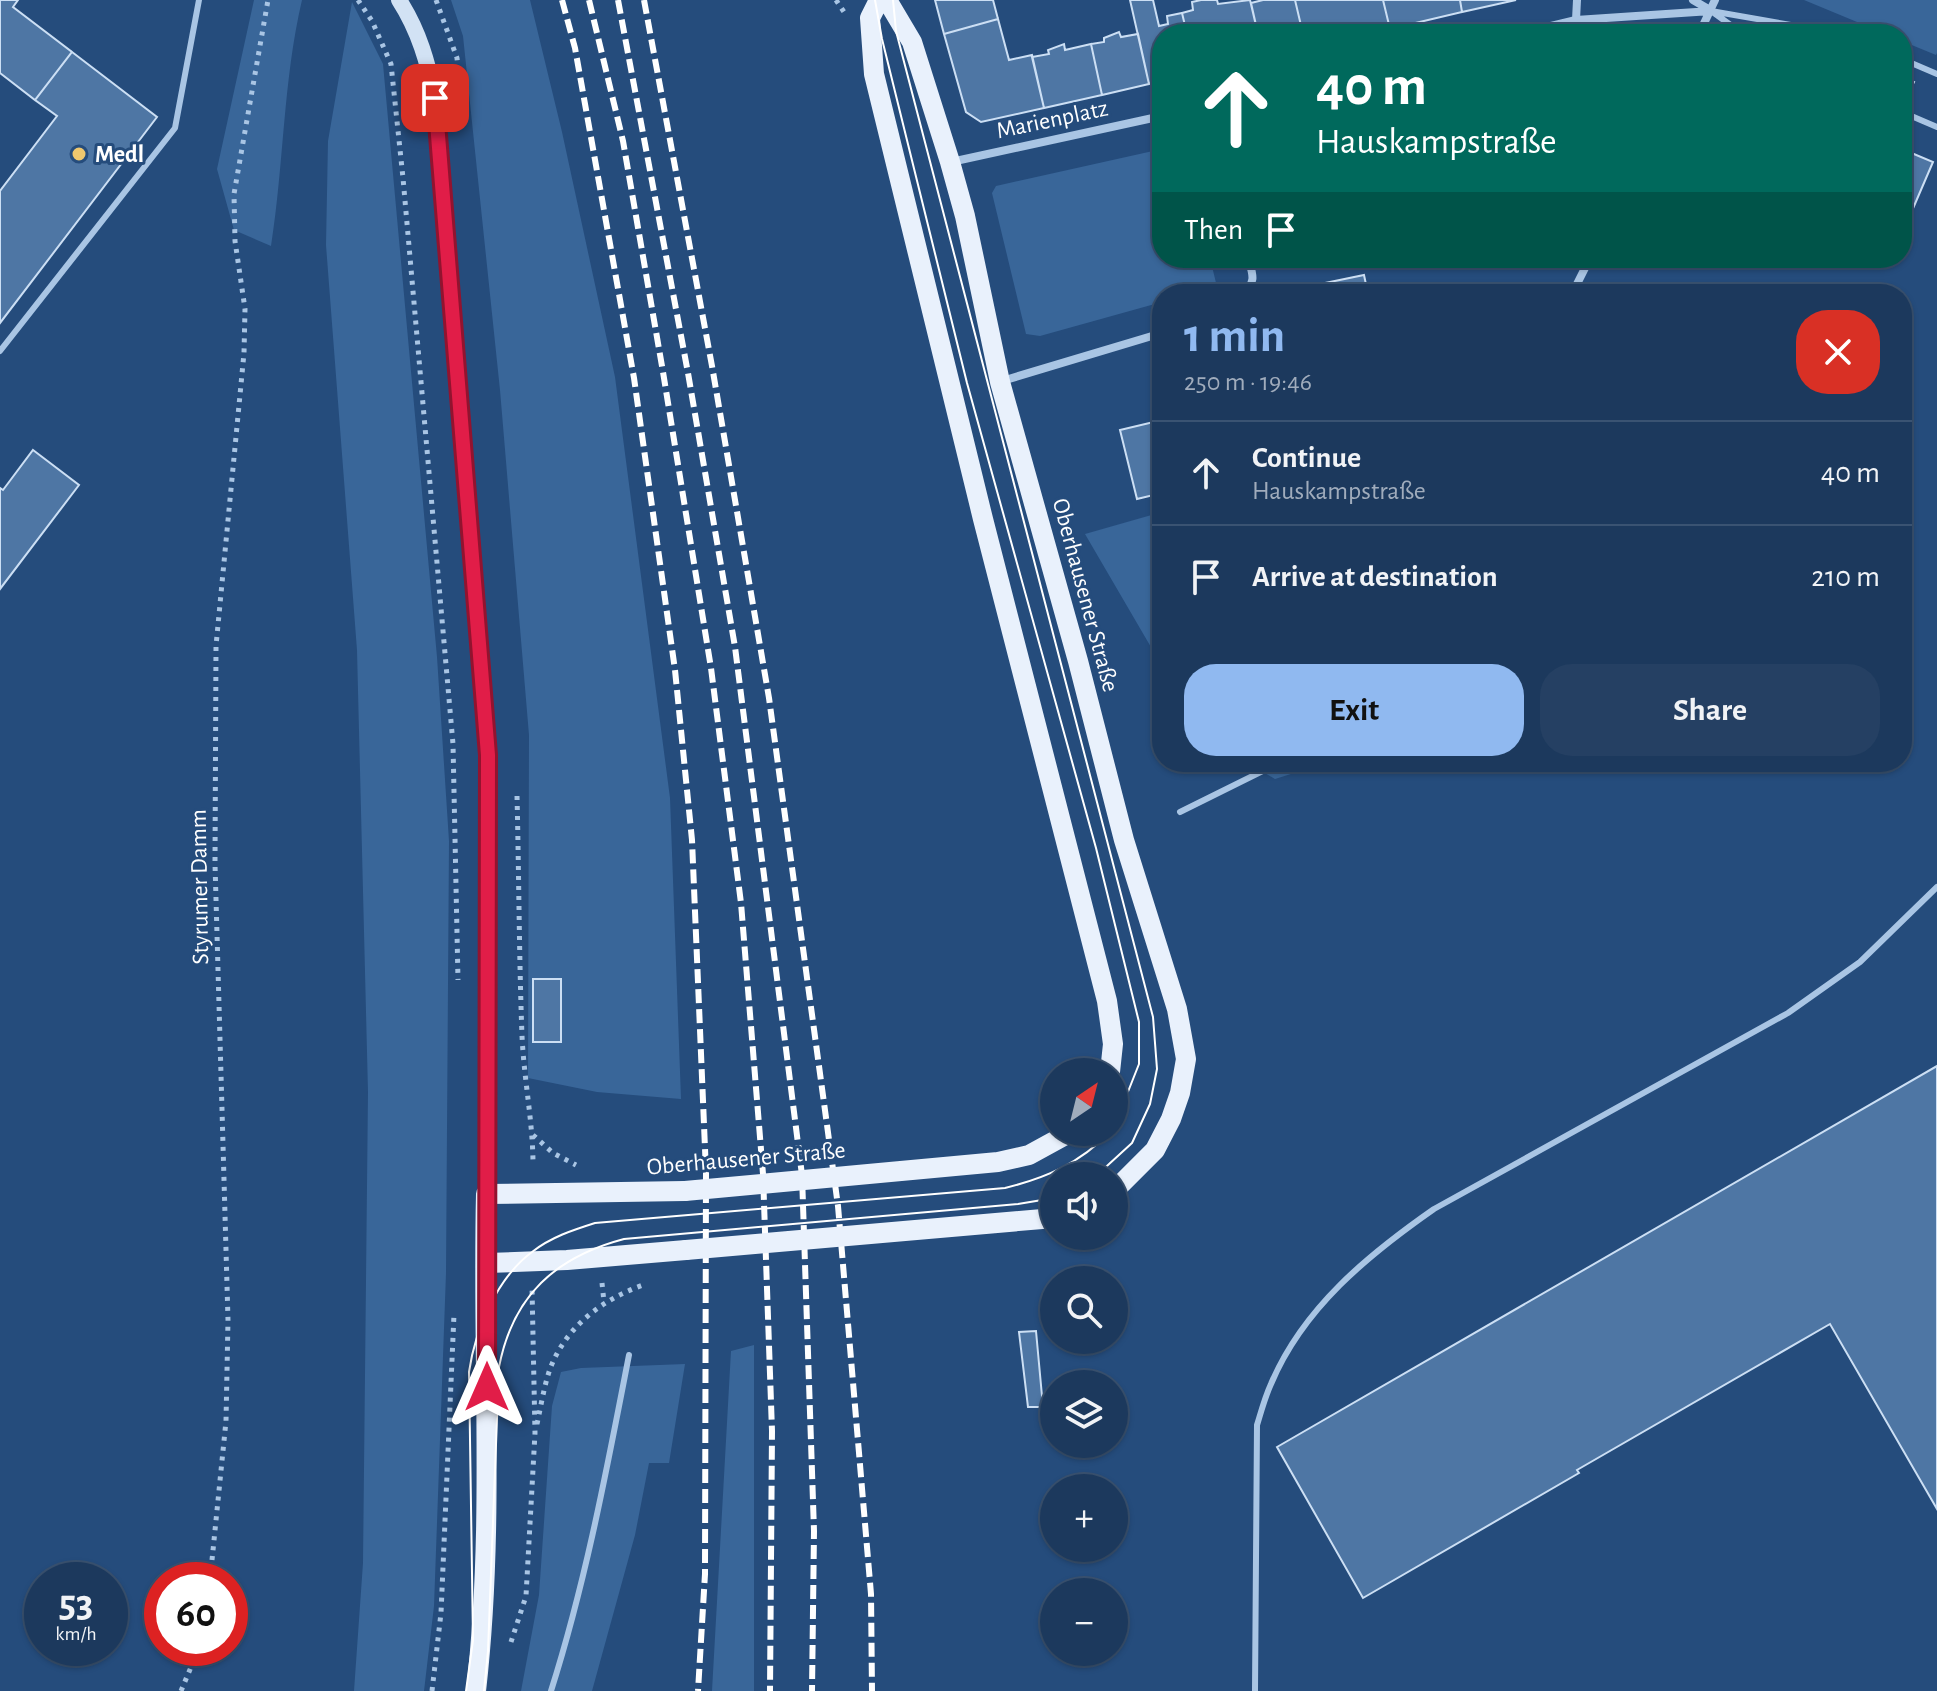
<!DOCTYPE html>
<html lang="en">
<head>
<meta charset="utf-8">
<style>
	body { margin:0; font-family:"Alegreya Sans",sans-serif; background:#254063; color:#f1f3f6; height:100vh; display:flex; flex-direction:column; font-size:30px; white-space:nowrap }
	* { box-sizing:border-box; margin:0 }
	p { font-size:26px; color:#a0acbc }
	.icon { flex:none; width:44px; height:44px; fill:none; stroke:currentColor; stroke-width:2; stroke-linecap:round; stroke-linejoin:round }
	.map { position:relative; flex:1; overflow:hidden }
	.panel { position:absolute; left:1152px; top:284px; width:760px; height:488px; display:flex; flex-direction:column; background:#1c395d; border-radius:32px; box-shadow:0 2px 6px #0004,0 0 0 2px #3a5372 }
	.panel>* { flex:none }
	.top-card { position:absolute; left:1152px; top:24px; width:760px; height:244px; border-radius:32px; box-shadow:0 2px 6px #0004,0 0 0 2px #3a5372; background:#00695c; color:#fff; overflow:hidden }
	.needle { width:52px; rotate:35deg }
	.tools { position:absolute; left:1040px; top:1058px; display:grid; gap:16px }
	.tools a { display:grid; place-items:center; width:88px; height:88px; border-radius:50%; background:#1c395d; box-shadow:0 2px 6px #0004,0 0 0 2px #3a5372; font-size:40px }
	.speed { position:absolute; left:24px; top:1562px; display:flex; gap:16px; font-size:40px; font-weight:700; text-align:center }
	.speed>* { display:grid; place-content:center; width:104px; height:104px; border-radius:50%; background:#1c395d; box-shadow:0 2px 6px #0004,0 0 0 2px #3a5372; line-height:1 }
	.speed small { font-size:20px; font-weight:400 }
	.speed .limit { border:12px solid #d22; background:#fff; color:#111 }
	.pin { position:absolute; display:grid; place-items:center; width:68px; height:68px; color:#fff; margin:-34px; border-radius:16px; box-shadow:0 4px 12px #0006 }
	.me { position:absolute; width:88px; margin:-44px; rotate:0deg; stroke-linejoin:round; filter:drop-shadow(0 0 6px #0008) }
	.turn { display:flex; align-items:center; gap:28px; height:168px; padding:0 32px; font-size:36px }
	.turn .icon { width:104px; height:104px; stroke-width:2.5 }
	.turn b { display:block; font-size:56px; line-height:68px }
	.then { display:flex; align-items:center; height:76px; padding:0 32px; background:#0003; gap:16px; font-size:30px }
	.round { display:grid; place-items:center; flex:none; width:84px; height:84px; border-radius:32px; background:#254063 }
	.overview { display:flex; align-items:center; justify-content:space-between; height:136px; padding:0 32px }
	h1 { font-size:48px; font-weight:700; line-height:60px; color:#90b9f0 }
	.primary-button { display:flex; gap:16px; margin-top:auto; padding:16px 32px }
	.primary-button a { flex:1; height:92px; border-radius:32px; background:#90b9f0; color:#111; font-size:32px; font-weight:700; line-height:92px; text-align:center }
	.primary-button a+a { background:#254063; color:#f1f3f6 }
	ul { padding:0; list-style:none }
	li { display:flex; align-items:center; gap:24px; height:104px; padding:0 32px; border-top:2px solid #3a5372 }
	li div { flex:1 }
	li b { display:block; font-size:30px }
	li em { font-style:normal }
	.map>svg:first-child { display:block }
	.green { fill:#396699 }
	.building { fill:#4e76a4; stroke:#ccdff4; stroke-width:2 }
	.lines { fill:none; stroke-linecap:round; stroke-linejoin:round }
	.path { stroke:#a9c5e4; stroke-width:5; stroke-dasharray:4 6; stroke-linecap:butt }
	.service { stroke:#a9c5e4; stroke-width:6 }
	.minor { stroke:#a9c5e4; stroke-width:8 }
	.secondary { stroke:#d2e2f4; stroke-width:16 }
	.primary { stroke:#e9f1fc; stroke-width:20 }
	.tram { stroke:#fff; stroke-width:2 }
	.rail { stroke:#fff; stroke-width:6; stroke-dasharray:14 6; stroke-linecap:butt }
	.primary-bridge { stroke:#e9f1fc; stroke-width:20 }
	.route-casing { stroke:#92132f; stroke-width:20 }
	.route { stroke:#e11d48; stroke-width:14 }
	.poi-dot { fill:#eec76e; stroke:#254c7c; stroke-width:3 }
	.labels { text-anchor:middle; stroke-width:6; stroke-linejoin:round; paint-order:stroke }
	.street-label { font-size:24px; fill:#fff; stroke:#254c7c }
	.poi-label { font-size:24px; font-weight:bold; fill:#fff; stroke:#254c7c; text-anchor:start }
</style>
</head>
<body>
<div class="map">
<svg width="1937" height="1691" viewBox="0 0 1937 1691">
	<rect width="100%" height="100%" fill="#254c7c"/>
	<!-- green -->
	<path class="green" d="M254,0h48c-19,81 -18,164 -31,246l-37,-16 -17,-61z
		M451,0h79l32,132 53,245 55,421 11,301 -84,-7 -69,-14 1,-343 -29,-345 -37,-354z
		M1804,0h133v53l-1,2 -34,-14v-7h-16z
		M352,2l31,62 54,593 12,184 -3,432 -12,333 -10,85h-70l9,-128 5,-471 -11,-442 -31,-405 2,-104z
		M1162,149v109h48l7,29 -24,7h-31v8l-122,34 -14,-2 -34,-141 4,-7z
		M1162,512v154l-77,-132z
		M1246,762h83l-54,17z
		M754,1345v346h-42l19,-340z
		M685,1364l-16,99h-20l-14,72 -43,156h-71l18,-96 13,-189 9,-34 20,-4z"/>
	<!-- building -->
	<path class="building" d="M0,0h18l-5,7 59,45 -37,48 -35,-27z
		M935,0h58l5,19 -54,15z
		M1130,0h23l6,26 9,-2 -1,-8 15,-3 5,21h-25v47l-13,3z
		M1201,0h16l1,4 32,-4 8,34h-71l-5,-21 11,-3 -1,-8z
		M1263,0h32l8,34h-45l-7,-31z
		M1295,0h88l7,29 -23,5h-64z
		M1383,0h77l2,12 -72,17z
		M1460,0h56l-54,12z
		M998,19l11,41 23,-5 12,53 -63,14 -15,-10 -22,-78z
		M1119,32l2,5 17,-3 11,50 -47,11 -11,-51 13,-2v-4z
		M1064,44l1,6 26,-6 11,51 -58,13 -12,-51 17,-3 -1,-4z
		M72,52l85,65 -157,206v-132l57,-75 -22,-16z
		M1902,77l12,5 -7,14 -5,-2z
		M1902,149l31,13 -31,72z
		M1364,275l4,19h-76l-1,-4z
		M1162,420v73l-25,6 -17,-69z
		M33,450l46,35 -79,104v-101l3,2z
		M533,979h28v63h-28z
		M1937,1066v443l-107,-185 -253,146 2,3 -216,125 -86,-151z
		M1036,1331l7,76h-15l-9,-75z"/>
	<g class="lines">
		<!-- path -->
		<path class="path" d="M358,0l14,21 19,43 12,114 50,566 5,236
			M436,0l21,58 1,10
			M836,0l8,12
			M517,796c2,80 2,160 5,240 2,44 11,86 11,129
			M533,1135l20,18 23,12
			M602,1283l2,19
			M537,1424c4,-18 7,-38 13,-55 16,-43 54,-71 96,-85
			M210,1580l16,-159 2,-101 -13,-456 1,-218 28,-293 1,-44 -10,-68 -1,-47 34,-194
			M511,1642l15,-46 9,-163 -3,-146
			M181,1691l18,-43
			M432,1691l9,-78 13,-299"/>
		<!-- service -->
		<path class="service" d="M1711,11l132,23
			M1714,13l29,21
			M1902,59l35,15
			M1902,112l35,15
			M0,351l175,-223 24,-128
			M1180,812l101,-50
			M551,1691c35,-110 56,-223 78,-336
			M1255,1691l2,-266c4,-13 8,-28 14,-41 32,-76 97,-129 163,-175l354,-196 72,-51 77,-75"/>
		<!-- minor -->
		<path class="minor" d="M1693,0l17,10
			M1576,20l1,-20
			M1517,34l59,-14 135,-9
			M1699,34l16,-34
			M951,162l211,-46
			M1242,294c15,-12 11,-19 6,-36
			M1572,294l18,-36
			M1002,381l160,-48"/>
		<!-- secondary -->
		<path class="secondary" d="M399,0c20,31 29,63 36,98l53,657 -2,439"/>
		<!-- primary -->
		<path class="primary" d="M879,0l-9,18 4,56 109,445 124,482 6,43 -3,28
			M887,0l25,42 38,120 15,54 35,166 78,279 46,179 53,169 9,50 -6,34 -9,26 -16,31 -41,41
			M487,1263l80,-3 119,-10
			M476,1691c19,-165 6,-331 10,-497l199,-3"/>
		<!-- tram -->
		<path class="tram" d="M875,0l7,39 85,344 129,465 43,174v42l-25,63
			M893,0l3,31 257,986 4,52 -7,35 -18,39 -36,33
			M466,1691l7,-51 -4,-268c6,-42 28,-94 63,-120 19,-15 41,-22 63,-29l410,-35c41,-10 75,-25 105,-56
			M484,1691l4,-40 11,-284c14,-72 57,-110 125,-128l394,-35 36,-6"/>
		<!-- rail -->
		<path class="rail" d="M562,0l13,48 59,330 41,292 17,170 14,332 -1,402 -7,117
			M589,0l34,141 40,231 48,296 30,235 22,271 9,257 -2,260
			M618,0l70,373 47,274 67,528 12,356 -2,160
			M644,0l68,366 57,332 69,508 33,388 1,97"/>
		<!-- primary-bridge -->
		<path class="primary-bridge" d="M685,1191l313,-29 31,-7 42,-23
			M686,1250l368,-32"/>
	</g>
	<g class="lines">
		<!-- route casing -->
		<g class="route-casing">
			<path id="route" d="M435,98l53,657 -1,632"/>
		</g>
		<!-- route -->
		<use href="#route" class="route"/>
	</g>
	<!-- markers -->
	<circle class="poi-dot" cx="79" cy="154" r="8"/>
	<g class="labels">
		<!-- street labels -->
		<g class="street-label">
			<text transform="translate(1052 119) rotate(-12)" y="8">Marienplatz</text>
			<text transform="translate(1086 595) rotate(75)" y="8">Oberhausener Straße</text>
			<text transform="translate(199 887) rotate(-91)" y="8">Styrumer Damm</text>
			<text transform="translate(746 1158) rotate(-5)" y="8">Oberhausener Straße</text>
		</g>
		<!-- poi labels -->
		<g class="poi-label">
			<text x="95" y="162">Medl</text>
		</g>
	</g>
</svg>
<div class="tools">
<a><svg class="needle" viewBox="-14 -14 28 28"><path d="M0-13l5 13h-10z" fill="#e53935"/><path d="M0 13l5-13h-10z" fill="#a0acbc"/></svg></a>
<a><svg class="icon" aria-label="sound" viewBox="0 0 24 24"><path d="M4 9h4l5-4v14l-5-4H4zM17 9q2 3 0 6"/></svg></a>
<a><svg class="icon" aria-label="search" viewBox="0 0 24 24"><circle cx="10" cy="10" r="6"/><path d="M15 15l6 6"/></svg></a>
<a><svg class="icon" aria-label="layers" viewBox="0 0 24 24"><path d="M12 4l9 5-9 5-9-5zM3 14l9 5 9-5"/></svg></a>
<a>+</a>
<a>−</a>
</div>
<div class="speed"><div>53<small>km/h</small></div><div class="limit">60</div></div>
<div class="pin" style="left:435px;top:98px;background:#d93025"><svg class="icon" aria-label="arrive" viewBox="0 0 24 24"><path d="M6 21V4h12l-3 4 3 4H6"/></svg></div>
<svg class="me" style="left:487px;top:1387px" viewBox="-20 -20 40 40"><path d="M0-17L14 15 0 8-14 15z" fill="#e11d48" stroke="#fff" stroke-width="4"/></svg>
<div class="top-card">
<div class="turn"><svg class="icon" aria-label="ahead" viewBox="0 0 24 24"><path d="M12 20V5M6 11l6-6 6 6"/></svg><div><b>40 m</b>Hauskampstraße</div></div>
<div class="then">Then<svg class="icon" aria-label="arrive" viewBox="0 0 24 24"><path d="M6 21V4h12l-3 4 3 4H6"/></svg></div>
</div>
<section class="panel">
<div class="overview"><div><h1>1 min</h1><p>250 m · 19:46</p></div><a class="round" style="background:#d93025;color:#fff"><svg class="icon" aria-label="close" viewBox="0 0 24 24"><path d="M6 6l12 12M18 6L6 18"/></svg></a></div>
<ul>
<li><svg class="icon" aria-label="ahead" viewBox="0 0 24 24"><path d="M12 20V5M6 11l6-6 6 6"/></svg><div><b>Continue</b><p>Hauskampstraße</p></div><em>40 m</em></li>
<li><svg class="icon" aria-label="arrive" viewBox="0 0 24 24"><path d="M6 21V4h12l-3 4 3 4H6"/></svg><div><b>Arrive at destination</b></div><em>210 m</em></li>
</ul>
<div class="primary-button"><a>Exit</a><a>Share</a></div>
</section>
</div>
</body>
</html>
